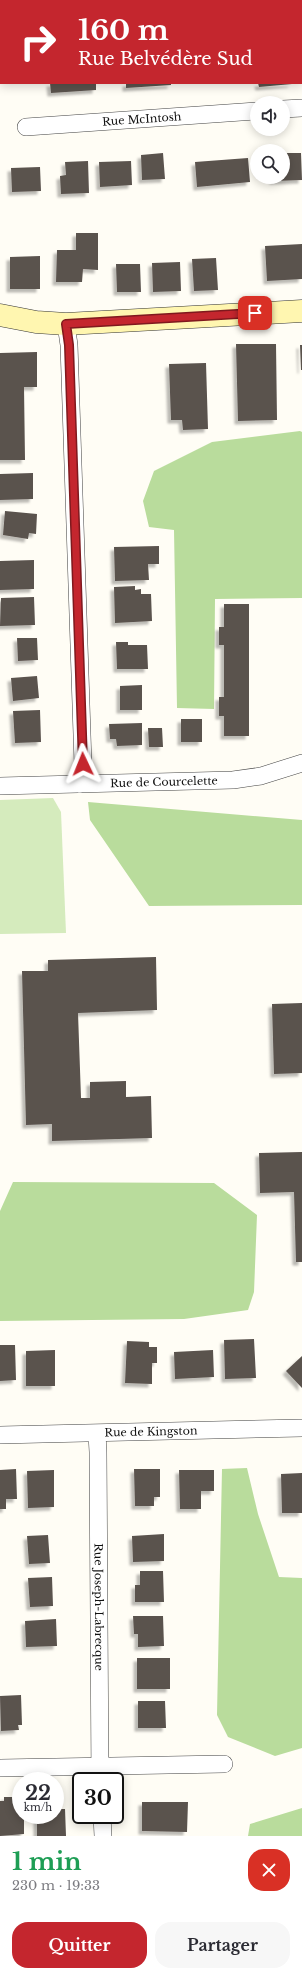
<!DOCTYPE html>
<html lang="fr">
<head>
<meta charset="utf-8">
<style>
	body { margin:0; font-family:"Libre Baskerville",serif; background:#f7f7f7; color:#2b2b33; height:100vh; display:flex; flex-direction:column; font-size:15px; white-space:nowrap }
	* { box-sizing:border-box; margin:0 }
	p { font-size:13px; color:#7c7c81 }
	.icon { flex:none; width:22px; height:22px; fill:none; stroke:currentColor; stroke-width:2; stroke-linecap:round; stroke-linejoin:round }
	.map { position:relative; height:1836px; overflow:hidden }
	.side { display:flex; flex-direction:column; background:#fff; flex:1 }
	.side>* { flex:none }
	.top-card { position:absolute; left:0px; top:0px; width:302px; height:84px; box-shadow:0 2px 10px #0003; background:#c4262e; color:#fff; overflow:hidden }
	.controls { position:absolute; left:250px; top:96px; display:grid; gap:8px }
	.controls a { display:grid; place-items:center; width:40px; height:40px; border-radius:50%; background:#fff; box-shadow:0 2px 10px #0003; font-size:20px }
	.speed { position:absolute; left:12px; top:1772px; display:flex; gap:8px; font-size:20px; font-weight:700; text-align:center }
	.speed>* { display:grid; place-content:center; width:52px; height:52px; border-radius:50%; background:#fff; box-shadow:0 2px 10px #0003; line-height:1 }
	.speed small { font-size:10px; font-weight:400 }
	.speed .limit { border:2px solid #111; border-radius:6px; background:#fff; color:#111 }
	.pin { position:absolute; display:grid; place-items:center; width:34px; height:34px; color:#fff; margin:-17px; border-radius:8px; box-shadow:0 2px 6px #0006 }
	.me { position:absolute; width:44px; margin:-22px; rotate:358deg; stroke-linejoin:round; filter:drop-shadow(0 0 3px #0008) }
	.turn { display:flex; align-items:center; gap:14px; height:84px; padding:0 12px; font-size:18px }
	.turn .icon { width:52px; height:52px; stroke-width:2.5 }
	.turn b { display:block; font-size:28px; line-height:34px }
	.round { display:grid; place-items:center; flex:none; width:42px; height:42px; border-radius:16px; background:#f7f7f7 }
	.overview { display:flex; align-items:center; justify-content:space-between; height:68px; padding:0 12px }
	h1 { font-size:24px; font-weight:800; line-height:30px; color:#1e9e55 }
	.button { display:flex; gap:8px; margin-top:auto; padding:8px 12px }
	.button a { flex:1; height:46px; border-radius:16px; background:#c4262e; color:#fff; font-size:16px; font-weight:800; line-height:46px; text-align:center }
	.button a+a { background:#f7f7f7; color:#2b2b33 }
	.map>svg:first-child { display:block }
	.green { fill:#d5ebbd }
	.forest { fill:#b9dc9c }
	.building { fill:#5a524d; filter:url(#shadow) }
	.lines { fill:none; stroke-linecap:round; stroke-linejoin:round }
	.street-casing { stroke:#444; stroke-width:18 }
	.secondary-casing { stroke:#333; stroke-width:23 }
	.street { stroke:#fff; stroke-width:17 }
	.secondary { stroke:#fff6b0; stroke-width:22 }
	.route-casing { stroke:#7f191e; stroke-width:10 }
	.route { stroke:#c4262e; stroke-width:7 }
	.labels { text-anchor:middle; stroke-width:4; stroke-linejoin:round; paint-order:stroke }
	.street-label { font-size:11px; fill:#111; stroke:#fff }
</style>
</head>
<body>
<div class="map">
<svg width="302" height="1836" viewBox="0 0 302 1836">
	<defs>
		<filter id="shadow"><feDropShadow dx="-3.5" dy="3.5" stdDeviation="1" flood-color="#0004"/></filter>
	</defs>
	<rect width="100%" height="100%" fill="#fffdf5"/>
	<!-- green -->
	<path class="green" d="M53,798l8,14 5,121 -66,1v-134z"/>
	<!-- forest -->
	<path class="forest" d="M300,431l2,1v166l-87,1 -1,110 -37,-1 -3,-178 -25,-3 -6,-26 11,-30 58,-29z
		M88,802l214,18v85l-153,1 -59,-86z
		M13,1182l201,1 43,32 -3,77 -6,18 -64,9 -184,2v-110z
		M247,1468l11,46 21,63 23,1v170l-27,8 -47,-19 -11,-22 5,-246z
		M302,1808v28h-54l2,-12z"/>
	<!-- building -->
	<path class="building" d="M50,83h46v7l-45,3z
		M126,83h45v2l-45,3z
		M258,83h33l1,1 -33,3z
		M163,153l2,26 -23,1 -1,-25z
		M283,153h18l1,27 -29,1v-4h10z
		M248,158l2,24 -53,5 -2,-25z
		M88,161l1,32 -28,1 -1,-18 6,-1 -1,-13z
		M131,161l1,24 -32,2 -1,-25z
		M40,167l1,24 -29,1 -1,-24z
		M76,233h22v37l-15,-1 -1,13h-26l1,-32h19z
		M302,244v35l-35,2 -2,-35z
		M40,256v33h-30v-32z
		M216,258l2,32 -24,1 -2,-32z
		M180,262l1,29 -28,1 -1,-29z
		M116,264h24l1,28h-24z
		M236,344h40l1,76 -39,1z
		M300,345h2v25h-1z
		M37,352v35h-13l1,73h-25v-107z
		M206,363l2,66 -25,1 -1,-10h-11l-2,-56z
		M33,473v26l-33,1v-26z
		M5,511l32,3 -1,20 -7,-1 -1,6 -25,-4z
		M159,546v18h-11l1,16 -34,1 -1,-34z
		M34,560v29l-34,1v-29z
		M135,586v4l6,-1v5h10l1,27 -37,2 -1,-36z
		M34,597l1,28 -35,1 1,-28z
		M224,604h25v132h-25v-20h-5v-19h5v-52h-5v-18h5z
		M17,638h20l1,22 -20,1z
		M116,642h12v3h19l1,24h-31z
		M37,676l2,22 -26,3 -2,-23z
		M142,685v25h-22v-24z
		M40,710l1,32 -26,1 -2,-32z
		M181,719h21v23h-21z
		M142,723v22l-25,1 -1,-7h-6l-1,-15z
		M148,728h14l1,19h-14z
		M156,957l1,53 -79,3 3,85h9v-16l36,-1v16l25,-1 1,42 -100,3v-17l-26,1 -4,-154h26v-11z
		M302,1003v70l-28,1 -2,-70z
		M302,1152v110h-6l-2,-70 -34,1 -1,-40z
		M254,1339l2,39 -31,1 -1,-39z
		M127,1341l22,1v5h8v16h-5v21l-27,-1z
		M0,1345h15l1,35 -16,1z
		M55,1350v36h-29v-35z
		M213,1350l1,27 -39,2 -1,-27z
		M302,1356v32l-16,-17z
		M16,1469l1,30h-11v10h-6v-39z
		M134,1469h26v28h-6v9h-19z
		M54,1470v37l-26,1 -1,-37z
		M179,1470h35v21h-13v18h-21z
		M302,1473v40h-20l-1,-39z
		M164,1534v27l-31,1 -1,-26z
		M48,1535l2,28 -21,1 -2,-28z
		M140,1571h23l1,31h-29v-17h5z
		M52,1577l1,29 -23,1 -2,-29z
		M133,1616h30l1,30 -26,1v-13h-4z
		M56,1619l1,27 -31,1 -1,-26z
		M137,1658h33v31h-33z
		M21,1695l1,30h-4l1,5 -18,1 -1,-35z
		M138,1701h27l1,27h-28z
		M4,1797h11v4h5v11l1,3h3v19l-24,2v-35h4z
		M142,1802h46l-1,30 -45,-1z
		M55,1809h10l1,27h-29v-21h18z"/>
	<g class="lines">
		<!-- street casing -->
		<g class="street-casing">
			<g id="street">
				<path d="M283,109l19,-1"/>
				<path id="s1" d="M26,127l231,-16"/>
				<path d="M66,324l3,21 14,419 -3,20"/>
				<path id="s2" d="M0,786l233,-6 28,-4 41,-13"/>
				<path id="s3" d="M97,1434l1,18 2,329"/>
				<path id="s4" d="M0,1435l302,-7"/>
				<path d="M0,1768l224,-4"/>
				<path d="M102,1815l1,21"/>
			</g>
		</g>
		<!-- secondary casing -->
		<g class="secondary-casing">
			<path id="secondary" d="M0,315l36,7 30,2 236,-13"/>
		</g>
		<!-- street -->
		<use href="#street" class="street"/>
		<!-- secondary -->
		<use href="#secondary" class="secondary"/>
	</g>
	<g class="lines">
		<!-- route casing -->
		<g class="route-casing">
			<path id="route" d="M83,764l-14,-419 -3,-21 189,-11"/>
		</g>
		<!-- route -->
		<use href="#route" class="route"/>
	</g>
	<g class="labels">
		<!-- street labels -->
		<g class="street-label">
			<text dy="4" stroke="none"><textPath href="#s1" startOffset="116">Rue McIntosh</textPath></text>
			<text dy="4" stroke="none"><textPath href="#s2" startOffset="164">Rue de Courcelette</textPath></text>
			<text dy="4" stroke="none"><textPath href="#s4" startOffset="151">Rue de Kingston</textPath></text>
			<text dy="4" stroke="none"><textPath href="#s3" startOffset="173">Rue Joseph-Labrecque</textPath></text>
		</g>
	</g>
</svg>
<div class="controls">
<a><svg class="icon" aria-label="sound" viewBox="0 0 24 24"><path d="M4 9h4l5-4v14l-5-4H4zM17 9q2 3 0 6"/></svg></a>
<a><svg class="icon" aria-label="search" viewBox="0 0 24 24"><circle cx="10" cy="10" r="6"/><path d="M15 15l6 6"/></svg></a>
</div>
<div class="speed"><div>22<small>km/h</small></div><div class="limit">30</div></div>
<div class="pin" style="left:255px;top:313px;background:#d93025"><svg class="icon" aria-label="arrive" viewBox="0 0 24 24"><path d="M6 21V4h12l-3 4 3 4H6"/></svg></div>
<svg class="me" style="left:83px;top:764px" viewBox="-20 -20 40 40"><path d="M0-17L14 15 0 8-14 15z" fill="#c4262e" stroke="#fff" stroke-width="4"/></svg>
<div class="top-card">
<div class="turn"><svg class="icon" aria-label="right" viewBox="0 0 24 24"><path d="M7 20v-9h11M14 6l5 5-5 5"/></svg><div><b>160 m</b>Rue Belvédère Sud</div></div>
</div>
</div>
<section class="side">
<div class="overview"><div><h1>1 min</h1><p>230 m · 19:33</p></div><a class="round" style="background:#d93025;color:#fff"><svg class="icon" aria-label="close" viewBox="0 0 24 24"><path d="M6 6l12 12M18 6L6 18"/></svg></a></div>
<div class="button"><a>Quitter</a><a>Partager</a></div>
</section>
</body>
</html>
